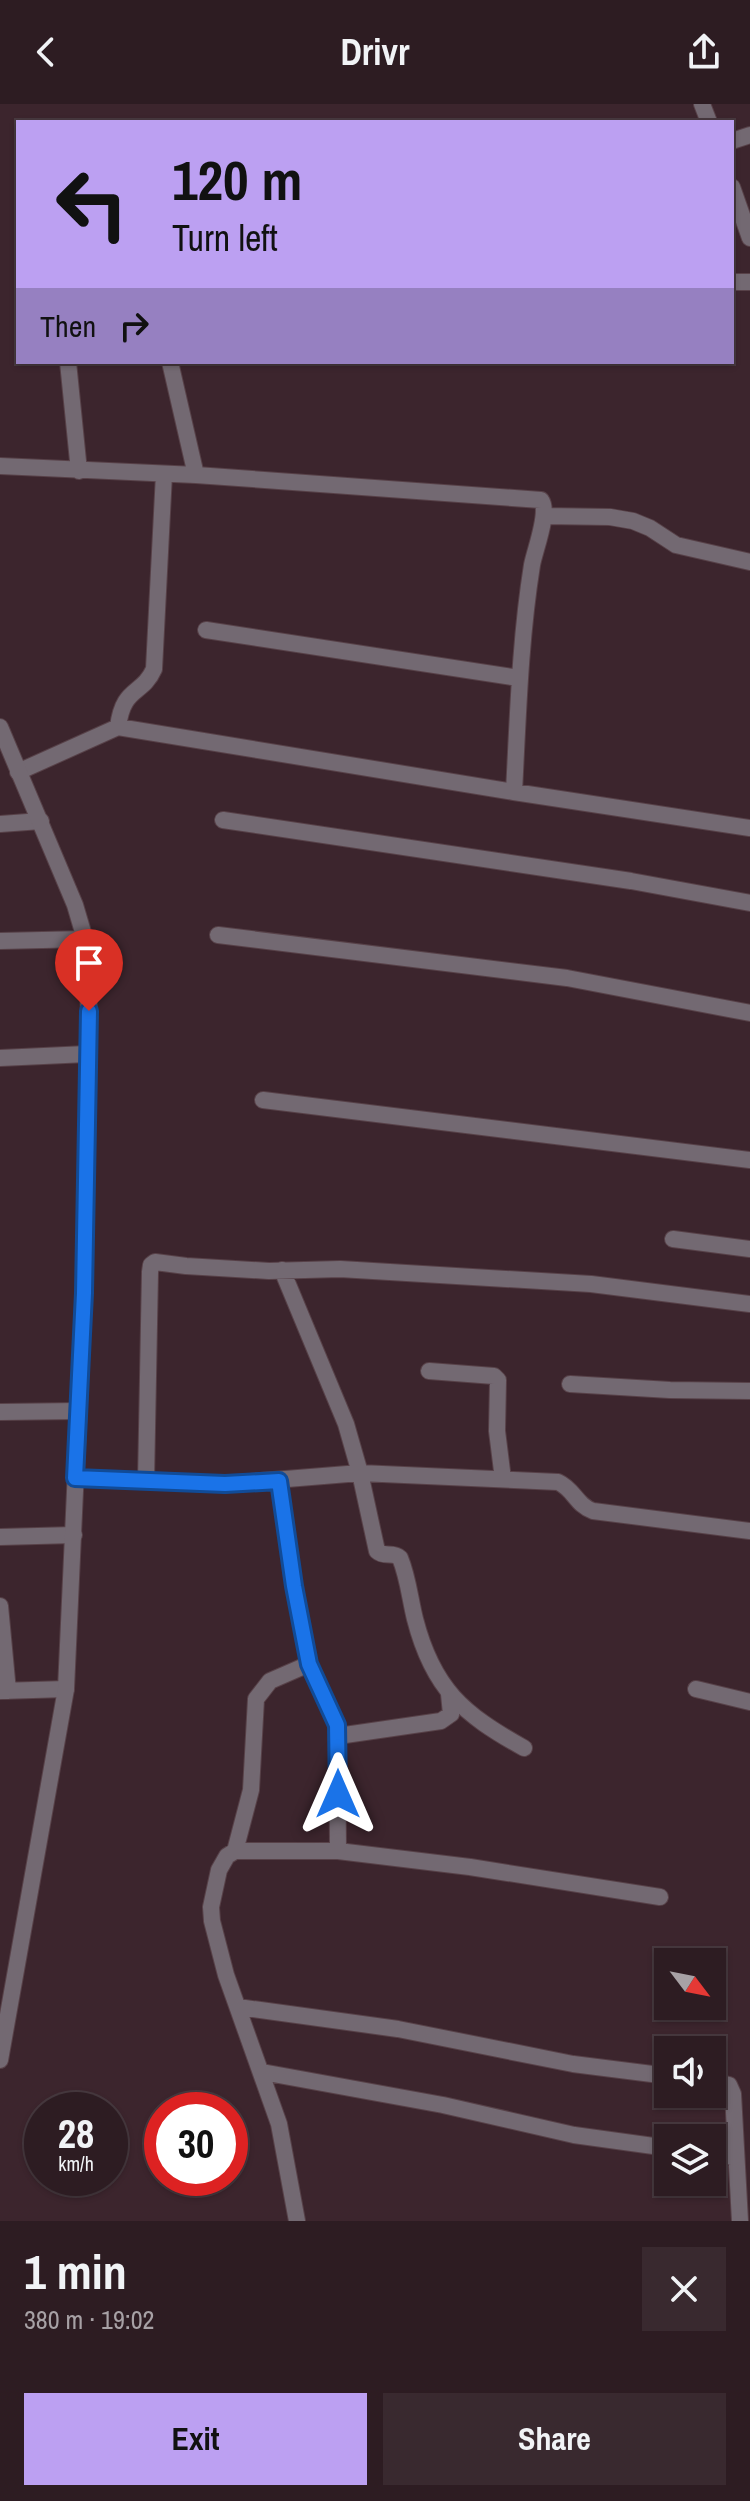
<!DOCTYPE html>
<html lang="en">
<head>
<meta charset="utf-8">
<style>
	body { margin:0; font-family:"Archivo Narrow",sans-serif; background:#39292f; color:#f1f3f6; height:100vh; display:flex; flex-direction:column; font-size:30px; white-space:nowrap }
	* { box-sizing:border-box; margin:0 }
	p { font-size:26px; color:#a7a1a5 }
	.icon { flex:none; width:44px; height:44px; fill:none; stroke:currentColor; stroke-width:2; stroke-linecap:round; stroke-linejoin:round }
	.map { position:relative; height:2117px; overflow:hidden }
	.side { display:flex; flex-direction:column; background:#2d1c22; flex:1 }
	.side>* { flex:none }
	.guide { position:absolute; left:16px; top:16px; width:718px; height:244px; border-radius:0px; box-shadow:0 2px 6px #0004,0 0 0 2px #483a40; background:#bca0f2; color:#111; overflow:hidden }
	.needle { width:52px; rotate:122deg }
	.fabs { position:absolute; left:654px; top:1844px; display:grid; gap:16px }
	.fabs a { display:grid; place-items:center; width:72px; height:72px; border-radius:0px; background:#2d1c22; box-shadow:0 2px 6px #0004,0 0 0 2px #483a40; font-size:40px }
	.speed { position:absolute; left:24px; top:1988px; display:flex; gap:16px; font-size:40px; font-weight:700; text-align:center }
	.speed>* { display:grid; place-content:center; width:104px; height:104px; border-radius:50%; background:#2d1c22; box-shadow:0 2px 6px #0004,0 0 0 2px #483a40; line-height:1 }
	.speed small { font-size:20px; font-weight:400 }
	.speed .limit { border:12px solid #d22; background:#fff; color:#111 }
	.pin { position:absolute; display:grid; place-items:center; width:68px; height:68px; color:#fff; margin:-82px -34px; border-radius:50% 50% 50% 0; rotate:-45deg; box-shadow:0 0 8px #0007 }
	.pin .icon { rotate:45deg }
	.me { position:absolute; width:88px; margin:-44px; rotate:0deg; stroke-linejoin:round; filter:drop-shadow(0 0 6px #0008) }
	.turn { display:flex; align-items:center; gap:28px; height:168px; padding:0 24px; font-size:36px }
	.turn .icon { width:104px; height:104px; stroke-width:2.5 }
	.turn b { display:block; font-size:56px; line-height:68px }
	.then { display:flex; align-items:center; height:76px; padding:0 24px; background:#0003; gap:16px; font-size:30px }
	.round { display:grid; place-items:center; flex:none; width:84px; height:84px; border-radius:0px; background:#39292f }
	.overview { display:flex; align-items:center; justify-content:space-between; height:136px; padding:0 24px }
	h1 { font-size:48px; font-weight:700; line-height:60px }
	.button { display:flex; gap:16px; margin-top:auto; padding:16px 24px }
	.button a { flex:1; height:92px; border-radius:0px; background:#bca0f2; color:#111; font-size:32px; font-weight:700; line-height:92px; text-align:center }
	.button a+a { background:#39292f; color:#f1f3f6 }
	header { display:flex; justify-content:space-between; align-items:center; height:104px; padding:0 24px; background:#2d1c22; font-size:36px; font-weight:700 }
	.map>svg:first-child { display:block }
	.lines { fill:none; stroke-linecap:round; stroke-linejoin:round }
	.minor-casing { stroke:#574148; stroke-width:18 }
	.tertiary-casing { stroke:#574148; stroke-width:18 }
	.minor { stroke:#736972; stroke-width:16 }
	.tertiary { stroke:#736972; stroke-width:16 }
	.route-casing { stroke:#114b97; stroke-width:20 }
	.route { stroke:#1a73e8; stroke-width:14 }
</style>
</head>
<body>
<header><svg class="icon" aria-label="back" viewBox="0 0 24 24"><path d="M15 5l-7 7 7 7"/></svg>Drivr<svg class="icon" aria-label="share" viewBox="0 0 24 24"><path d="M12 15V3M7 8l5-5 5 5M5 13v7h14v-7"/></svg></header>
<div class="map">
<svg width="750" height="2117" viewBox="0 0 750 2117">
	<rect width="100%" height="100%" fill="#3c252d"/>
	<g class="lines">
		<!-- minor casing -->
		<g class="minor-casing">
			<path id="minor" d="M732,37l18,-6
				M732,178h18
				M68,258l11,109
				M170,258l26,113
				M0,362l196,9 345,25c9,12 -6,49 -9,65 -12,75 -14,151 -18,227
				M545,412l65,1 23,4 17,7 26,17 74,17
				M206,526l313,48
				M118,623c5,-41 24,-31 36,-58l10,-195
				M18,668l100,-45 396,65 236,36
				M223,716l408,61 119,22
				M0,720l41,-3
				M218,831l349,43 183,35
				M0,837l85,-2
				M0,954l87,-4
				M263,996l487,60
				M673,1135l77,10
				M282,1166l64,154 14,49 17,78c7,7 16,0 23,7 8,19 10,41 15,61 18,70 48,95 109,129
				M429,1267l65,5 4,4 -1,51 6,48
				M570,1280l100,6 80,1
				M0,1308l78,-1
				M75,1374l150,6 135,-11 198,9c16,7 18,23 35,29l157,20
				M146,1377l4,-209 1,-7 4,-3 31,4 83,5 71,-2 251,15 159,20
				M279,1377l15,105 15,78 28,61 1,126h-103l-8,5 -8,14 -8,37 1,14 14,54 53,149 18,97
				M0,1433l74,-2
				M0,1502l8,85
				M696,1585l54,13
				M0,1587l66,-2
				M338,1632l103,-15 10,-7 -2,-20
				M235,1747l16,-61 5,-91 14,-18 39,-17
				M338,1747l132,16 190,30
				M238,1903l160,22 175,35 95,12
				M262,1968l181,33 131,30 94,13
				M712,1977l17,4 4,9 7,127
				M712,2050l24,3"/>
		</g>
		<!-- tertiary casing -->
		<g class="tertiary-casing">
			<path id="tertiary" d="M702,0l7,18
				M732,83l18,51
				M0,623l75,178 10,34 4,72 -5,282 -18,396 -66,371"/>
		</g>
		<!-- minor -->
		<use href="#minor" class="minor"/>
		<!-- tertiary -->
		<use href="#tertiary" class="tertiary"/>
	</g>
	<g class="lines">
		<!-- route casing -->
		<g class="route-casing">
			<path id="route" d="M89,907l-5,282 -9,185 150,6 54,-3 15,105 15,78 28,61 1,69"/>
		</g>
		<!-- route -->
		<use href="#route" class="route"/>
	</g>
</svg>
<div class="fabs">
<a><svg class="needle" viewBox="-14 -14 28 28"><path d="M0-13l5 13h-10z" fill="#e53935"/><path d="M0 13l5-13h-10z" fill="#a7a1a5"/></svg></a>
<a><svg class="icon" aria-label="sound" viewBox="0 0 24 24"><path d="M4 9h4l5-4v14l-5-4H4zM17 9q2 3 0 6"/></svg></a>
<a><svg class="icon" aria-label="layers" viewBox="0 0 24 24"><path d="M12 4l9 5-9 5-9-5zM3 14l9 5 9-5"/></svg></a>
</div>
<div class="speed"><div>28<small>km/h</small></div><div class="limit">30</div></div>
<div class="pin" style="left:89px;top:907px;background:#d93025"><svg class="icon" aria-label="arrive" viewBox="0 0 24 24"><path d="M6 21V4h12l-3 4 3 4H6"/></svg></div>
<svg class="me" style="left:338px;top:1690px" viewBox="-20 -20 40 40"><path d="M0-17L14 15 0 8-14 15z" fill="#1a73e8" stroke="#fff" stroke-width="4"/></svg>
<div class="guide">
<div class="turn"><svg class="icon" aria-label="left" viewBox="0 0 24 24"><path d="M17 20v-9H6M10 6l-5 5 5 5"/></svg><div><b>120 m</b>Turn left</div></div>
<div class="then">Then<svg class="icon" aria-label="right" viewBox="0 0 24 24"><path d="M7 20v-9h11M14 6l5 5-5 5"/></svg></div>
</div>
</div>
<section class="side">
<div class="overview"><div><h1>1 min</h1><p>380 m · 19:02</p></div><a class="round"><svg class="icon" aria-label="close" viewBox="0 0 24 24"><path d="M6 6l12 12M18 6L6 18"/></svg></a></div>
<div class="button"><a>Exit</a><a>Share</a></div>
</section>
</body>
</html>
